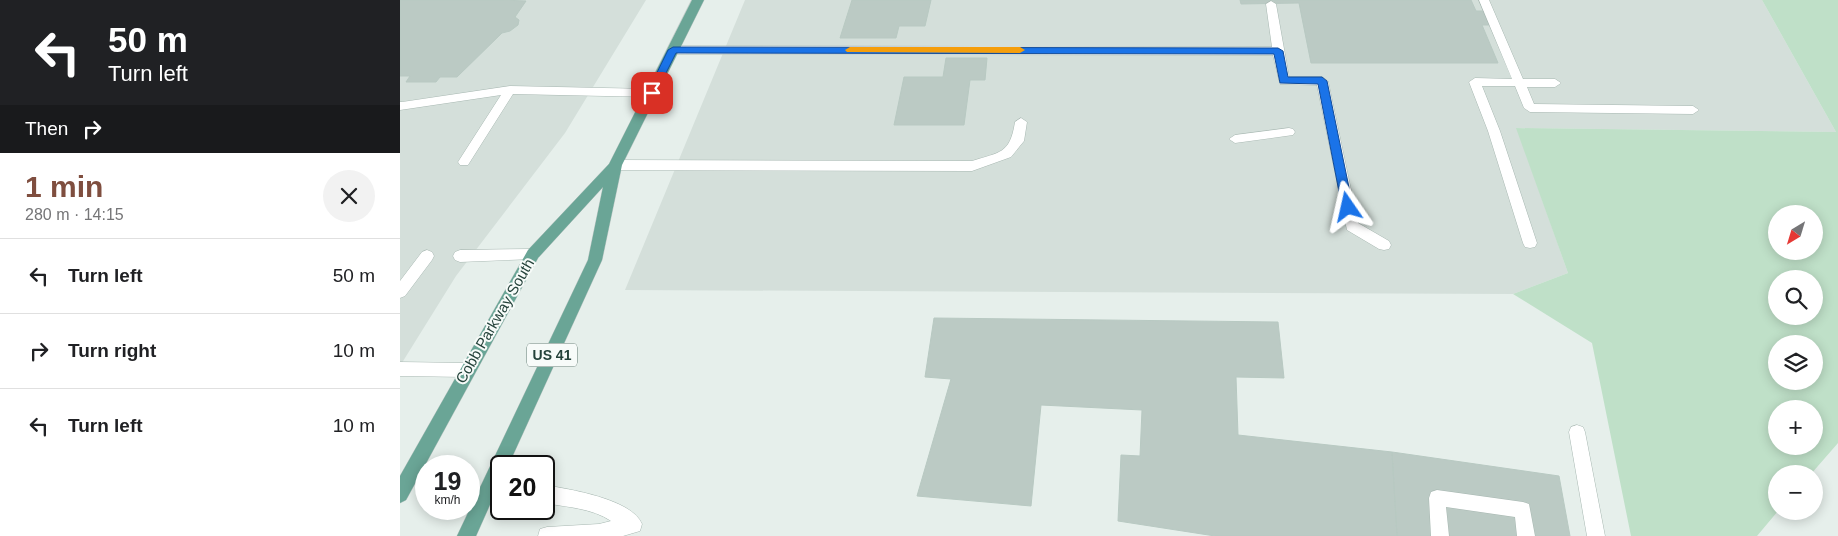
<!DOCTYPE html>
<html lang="en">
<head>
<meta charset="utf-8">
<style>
	body { margin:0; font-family:Arial,sans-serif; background:#f2f2f2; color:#202124; height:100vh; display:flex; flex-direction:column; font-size:19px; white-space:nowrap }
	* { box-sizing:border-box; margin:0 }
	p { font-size:16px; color:#757577 }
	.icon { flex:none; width:28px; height:28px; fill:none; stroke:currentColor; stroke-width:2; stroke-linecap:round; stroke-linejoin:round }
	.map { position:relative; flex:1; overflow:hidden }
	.drawer { display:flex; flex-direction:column; background:#fff; width:400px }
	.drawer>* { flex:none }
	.top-card { background:#202124; color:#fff; overflow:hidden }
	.needle { width:32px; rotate:218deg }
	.tools { position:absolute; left:1368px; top:205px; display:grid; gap:10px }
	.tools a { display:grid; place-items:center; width:55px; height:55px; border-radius:50%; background:#fff; box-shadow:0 2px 12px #0003; font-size:25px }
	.speed { position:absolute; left:15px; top:455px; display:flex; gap:10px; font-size:25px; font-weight:700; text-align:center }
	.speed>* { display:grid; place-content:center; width:65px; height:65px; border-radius:50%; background:#fff; box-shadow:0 2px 12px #0003; line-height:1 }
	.speed small { font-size:12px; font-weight:400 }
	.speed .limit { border:2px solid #111; border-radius:8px; background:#fff; color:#111 }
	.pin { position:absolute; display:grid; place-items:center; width:42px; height:42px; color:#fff; margin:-21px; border-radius:10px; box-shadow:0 2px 8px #0006 }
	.me { position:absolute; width:55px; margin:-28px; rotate:349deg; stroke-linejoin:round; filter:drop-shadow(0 0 4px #0008) }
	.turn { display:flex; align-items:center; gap:18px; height:105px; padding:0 25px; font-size:22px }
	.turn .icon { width:65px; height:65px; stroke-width:2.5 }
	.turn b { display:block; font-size:35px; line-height:42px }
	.then { display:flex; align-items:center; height:48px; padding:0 25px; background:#0003; gap:10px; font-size:19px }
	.round { display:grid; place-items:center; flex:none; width:52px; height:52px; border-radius:26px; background:#f2f2f2 }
	.summary { display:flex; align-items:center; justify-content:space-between; height:85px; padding:0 25px }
	h1 { font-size:30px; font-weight:800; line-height:38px; color:#7f4e3f }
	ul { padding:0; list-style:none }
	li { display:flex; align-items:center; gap:15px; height:75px; padding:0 25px; border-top:1px solid #e0e0e0 }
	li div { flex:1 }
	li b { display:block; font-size:19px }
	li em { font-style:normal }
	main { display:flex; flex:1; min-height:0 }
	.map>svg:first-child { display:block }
	.built { fill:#d4dfda }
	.green { fill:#bfe0c8; fill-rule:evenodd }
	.building { fill:#bbcac4; stroke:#b8c9c2 }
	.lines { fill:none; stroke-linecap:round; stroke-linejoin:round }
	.service-casing { stroke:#a8b8b2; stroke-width:1 }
	.minor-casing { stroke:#a8b8b2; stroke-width:1 }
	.primary-casing { stroke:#c2cac8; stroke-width:1 }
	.service { fill:#fff; fill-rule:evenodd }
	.minor { fill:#fff; fill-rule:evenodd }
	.primary { fill:#6aa596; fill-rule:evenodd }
	.route { fill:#1a73e8; stroke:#114b97 }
	.slow { fill:#f59e0b }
	.labels { text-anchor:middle; stroke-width:4; stroke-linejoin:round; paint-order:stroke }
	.shield { fill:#f7fbf9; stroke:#637a73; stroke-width:1 }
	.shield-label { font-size:14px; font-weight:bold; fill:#24423a }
	.street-label { font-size:15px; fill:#24423a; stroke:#f7fbf9 }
</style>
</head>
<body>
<main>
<section class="drawer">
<div class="top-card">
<div class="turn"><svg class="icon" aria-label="left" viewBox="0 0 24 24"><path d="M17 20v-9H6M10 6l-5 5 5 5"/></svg><div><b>50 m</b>Turn left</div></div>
<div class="then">Then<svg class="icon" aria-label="right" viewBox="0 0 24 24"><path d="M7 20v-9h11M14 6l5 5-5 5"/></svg></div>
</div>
<div class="summary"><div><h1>1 min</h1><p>280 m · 14:15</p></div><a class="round"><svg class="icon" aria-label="close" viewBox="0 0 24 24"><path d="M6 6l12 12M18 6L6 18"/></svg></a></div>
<ul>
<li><svg class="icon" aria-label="left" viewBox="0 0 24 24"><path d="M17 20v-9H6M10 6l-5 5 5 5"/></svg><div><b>Turn left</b></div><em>50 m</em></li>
<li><svg class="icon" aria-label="right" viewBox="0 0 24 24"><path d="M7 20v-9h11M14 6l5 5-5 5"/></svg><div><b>Turn right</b></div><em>10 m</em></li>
<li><svg class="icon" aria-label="left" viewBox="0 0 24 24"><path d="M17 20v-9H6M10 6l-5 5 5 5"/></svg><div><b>Turn left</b></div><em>10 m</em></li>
</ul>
</section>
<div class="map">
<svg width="1438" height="536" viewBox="0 0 1438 536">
	<rect width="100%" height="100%" fill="#e6efeb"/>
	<!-- built -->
	<path class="built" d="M0,0h246l-81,133 -109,143 -56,90z
		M345,0h1017l74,132 -319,-4 51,145 -55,21 -888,-4z"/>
	<!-- green -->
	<path class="green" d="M1362,0h76v443l-27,31h-35v37h2l-21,25h-126l-39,-193 -79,-49 55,-21 -52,-145 320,4zM1376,214h38v37h-38zM1376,279h38v37h-38zM1376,344h38v37h-38zM1376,409h38v37h-38z"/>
	<!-- building -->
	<path class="building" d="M0,0h102l24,1 -11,16 4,3 -1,5 -8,6 -8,2 -45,44h-17l-4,5h-30l4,-6h-10z
		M452,0h79l-6,26h-26l-3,12h-56z
		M840,0h231l5,11h10l6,14h-10l16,38h-187l-12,-60 -58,1z
		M546,58h41l-2,22h-15l-6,45h-70l10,-48h39z
		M534,318l344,4 6,56 -48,-1 2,58 154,17 5,84h-182l-97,-15 3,-66 19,1 2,-46 -101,-5 -10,101 -114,-10 34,-117 -26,-2z
		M992,452l167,24 11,60h-173z"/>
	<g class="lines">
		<!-- service casing -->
		<g class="service-casing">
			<path id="service" d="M1079,0h10l34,79h32l6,4 -6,4h-28l7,17 159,2 6,4 -6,4 -163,-2 -6,-4 -9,-22h-33l18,45 37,112 -2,4 -5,1 -5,-1 -2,-4 -35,-112 -19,-49 6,-4 37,1z
				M871,1l5,3 13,73h33l6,4 30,142 31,18 2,4 -2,4 -5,1 -5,-1 -32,-19 -30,-145 -37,-1 -7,-29 -600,-1 -6,-4 6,-4 599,1 -6,-43z
				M110,86l141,3 6,4 -6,4 -138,-3 -45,71h-8l-2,-3 43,-67 -101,15v-8h2z
				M621,118l6,4 -3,19 -13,16 -39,14 -357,-1 -4,-2 -2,-3 2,-3 4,-2 357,1c28,-9 38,-7 43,-39z
				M889,128l4,1 2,3 -2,3 -58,8 -6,-4 6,-4z
				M133,249l5,1 2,4 -2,4 -5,1 -73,3 -5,-2 -2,-4 2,-4 5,-2z
				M27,250l5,2 2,4 -2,4 -27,36 -5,2v-17l22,-29z
				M0,362l67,1 5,2 3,5 -3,5 -5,2 -67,-1z
				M1177,425l6,2 2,5 20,104h-18l-18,-104 2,-5z
				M1037,490l86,12 6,2 6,32h-18l-2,-19 -69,-10 3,29h-18l-2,-38 2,-6z"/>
		</g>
		<!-- minor casing -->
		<g class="minor-casing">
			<path id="minor" d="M144,485c25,4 88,14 98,39l-2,7 -17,5h-85l2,-7 7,-2 52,-3 12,-3c-19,-13 -45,-14 -67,-18z"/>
		</g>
		<!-- primary casing -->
		<g class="primary-casing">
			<path id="primary" d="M292,0h12l-82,165 -20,95 -94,206h-7v14l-25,56h-19l131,-276 15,-73 -65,71 -132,242 -6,3v-27l128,-226 81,-86z"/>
		</g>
		<!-- service -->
		<use href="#service" class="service"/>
		<!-- minor -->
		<use href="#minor" class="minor"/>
		<!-- primary -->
		<use href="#primary" class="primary"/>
	</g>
	<!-- route -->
	<path class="route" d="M273,47l605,1 5,3 5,26h34l5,4 26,126 -5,4 -6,-4 -24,-123 -38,-1 -6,-29 -598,-1 -21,42h-7l-1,-2 21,-43z"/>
	<!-- slow -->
	<path class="slow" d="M450,47h170l5,3 -5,3 -173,-1 -2,-2z"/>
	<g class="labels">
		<!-- shield labels -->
		<rect class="shield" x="127" y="343.5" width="50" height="23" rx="4"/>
		<g class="shield-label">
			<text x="152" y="360">US 41</text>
		</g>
		<!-- street labels -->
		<g class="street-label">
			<text transform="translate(95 321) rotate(-60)" y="5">Cobb Parkway South</text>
		</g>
	</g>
</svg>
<div class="tools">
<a><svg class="needle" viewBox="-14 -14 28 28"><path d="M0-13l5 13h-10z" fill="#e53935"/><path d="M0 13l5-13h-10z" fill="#757577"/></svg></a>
<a><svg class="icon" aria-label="search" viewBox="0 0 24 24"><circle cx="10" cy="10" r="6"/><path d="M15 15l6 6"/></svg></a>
<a><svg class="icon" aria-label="layers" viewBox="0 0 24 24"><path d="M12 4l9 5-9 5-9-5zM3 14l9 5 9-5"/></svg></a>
<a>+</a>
<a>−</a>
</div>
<div class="speed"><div>19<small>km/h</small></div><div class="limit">20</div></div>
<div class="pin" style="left:252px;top:93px;background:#d93025"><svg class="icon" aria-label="arrive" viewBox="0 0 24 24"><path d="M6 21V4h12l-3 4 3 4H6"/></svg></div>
<svg class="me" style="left:948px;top:207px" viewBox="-20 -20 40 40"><path d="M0-17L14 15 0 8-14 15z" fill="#1a73e8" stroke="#fff" stroke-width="4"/></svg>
</div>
</main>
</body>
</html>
